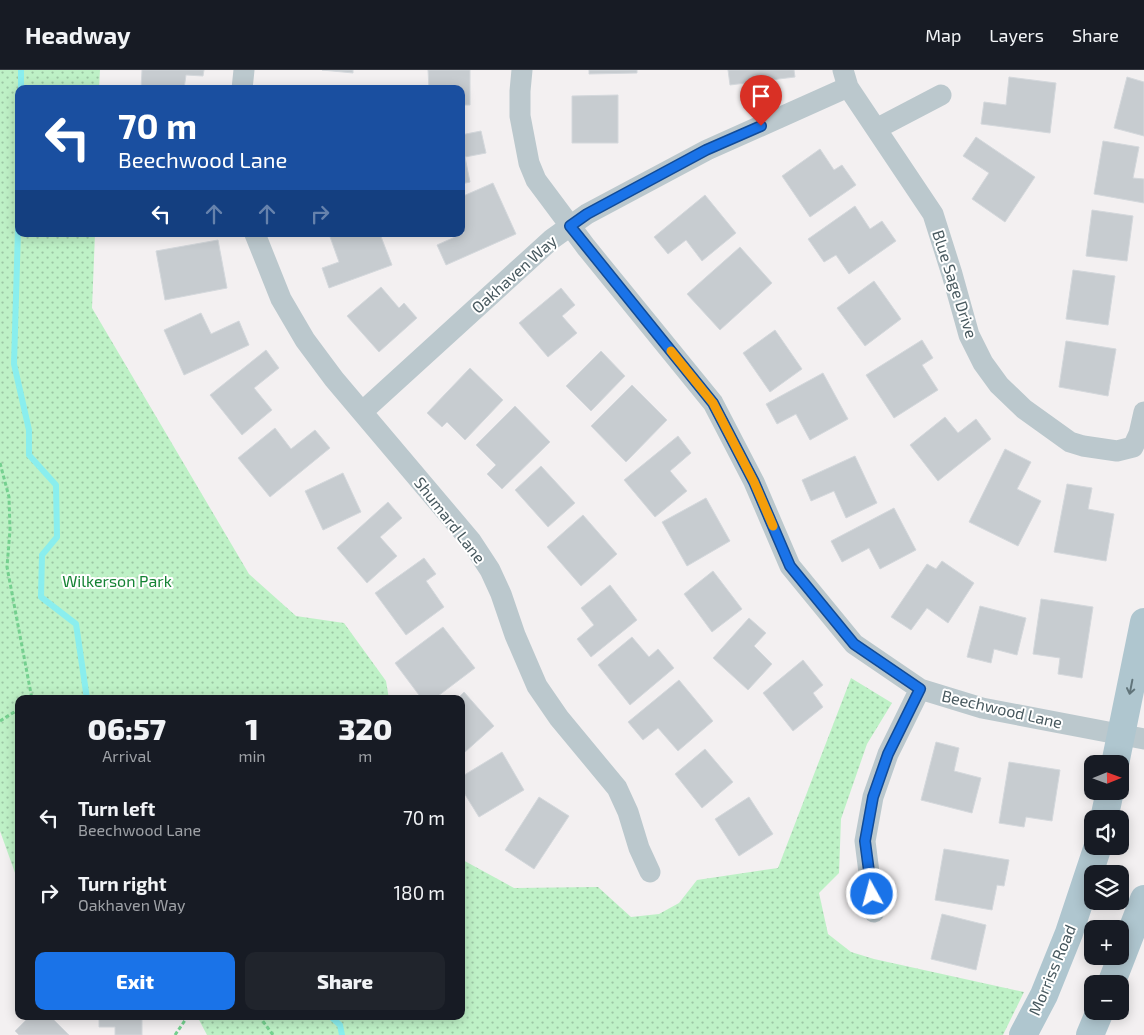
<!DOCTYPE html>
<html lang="en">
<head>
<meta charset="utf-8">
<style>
	body { margin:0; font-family:"Exo 2",sans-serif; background:#20242c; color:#f1f3f6; height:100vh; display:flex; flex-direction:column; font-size:19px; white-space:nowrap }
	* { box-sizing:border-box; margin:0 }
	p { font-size:16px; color:#9ea1a6 }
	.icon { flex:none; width:28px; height:28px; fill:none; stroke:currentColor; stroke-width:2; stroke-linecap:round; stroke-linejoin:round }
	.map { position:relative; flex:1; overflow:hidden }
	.drawer { position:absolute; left:15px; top:625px; width:450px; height:325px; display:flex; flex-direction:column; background:#171b24; border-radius:10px; box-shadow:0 2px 12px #0003 }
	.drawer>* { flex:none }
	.banner { position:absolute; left:15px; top:15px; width:450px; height:152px; border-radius:10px; box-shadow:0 2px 12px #0003; background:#1a4fa0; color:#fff; overflow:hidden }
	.needle { width:32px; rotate:89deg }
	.fabs { position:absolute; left:1084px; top:685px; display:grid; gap:10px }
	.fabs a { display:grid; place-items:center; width:45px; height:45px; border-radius:10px; background:#171b24; box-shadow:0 2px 12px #0003; font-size:25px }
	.pin { position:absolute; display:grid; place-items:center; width:42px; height:42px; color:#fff; margin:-51px -21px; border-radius:50% 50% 50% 0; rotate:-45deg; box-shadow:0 0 5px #0007 }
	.pin .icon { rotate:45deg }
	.me { position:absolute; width:55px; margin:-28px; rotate:353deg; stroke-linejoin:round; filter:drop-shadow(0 0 4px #0008) }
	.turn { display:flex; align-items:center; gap:18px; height:105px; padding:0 20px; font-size:22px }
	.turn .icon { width:65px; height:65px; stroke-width:2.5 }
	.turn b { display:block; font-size:35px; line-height:42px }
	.lanes { display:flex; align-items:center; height:48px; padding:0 20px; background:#0003; justify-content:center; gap:25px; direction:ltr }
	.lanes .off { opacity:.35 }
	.eta { display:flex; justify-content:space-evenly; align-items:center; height:85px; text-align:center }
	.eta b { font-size:30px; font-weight:800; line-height:35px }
	.button { display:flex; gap:10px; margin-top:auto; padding:10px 20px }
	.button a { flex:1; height:58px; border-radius:10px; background:#1a73e8; color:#fff; font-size:20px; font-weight:800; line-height:58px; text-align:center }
	.button a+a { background:#20242c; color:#f1f3f6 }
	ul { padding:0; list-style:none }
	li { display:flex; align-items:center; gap:15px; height:75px; padding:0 20px }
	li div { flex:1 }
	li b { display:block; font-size:19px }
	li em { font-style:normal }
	header { display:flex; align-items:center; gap:30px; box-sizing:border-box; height:70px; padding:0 25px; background:#171b24; border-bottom:1px solid #363941 }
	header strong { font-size:24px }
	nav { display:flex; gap:28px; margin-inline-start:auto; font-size:18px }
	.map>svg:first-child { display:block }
	.grass { fill:url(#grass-dots) }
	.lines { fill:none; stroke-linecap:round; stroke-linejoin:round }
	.stream { stroke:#8aeeee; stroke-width:6 }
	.building { fill:#c7ccd0; stroke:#d4d8dc }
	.path { stroke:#75d08f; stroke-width:3; stroke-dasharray:4 2.5; stroke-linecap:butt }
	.minor { stroke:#bbc8cd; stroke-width:21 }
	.major { stroke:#afc6cf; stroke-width:28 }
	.oneway { stroke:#61747a }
	.route-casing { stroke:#114b97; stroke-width:12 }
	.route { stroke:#1a73e8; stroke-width:9 }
	.slow { stroke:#f59e0b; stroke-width:9 }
	.labels { text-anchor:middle; stroke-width:4; stroke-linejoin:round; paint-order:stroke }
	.street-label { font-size:16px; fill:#47585e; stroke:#fff }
	.park-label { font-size:16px; fill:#158334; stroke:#fff }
</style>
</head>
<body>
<header>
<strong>Headway</strong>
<nav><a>Map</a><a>Layers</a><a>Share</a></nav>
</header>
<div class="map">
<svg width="1144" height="965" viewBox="0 0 1144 965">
	<defs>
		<pattern id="grass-dots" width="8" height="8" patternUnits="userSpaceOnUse" patternTransform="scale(1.25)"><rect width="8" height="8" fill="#bef1c6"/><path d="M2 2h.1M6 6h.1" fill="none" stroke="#9cc6a4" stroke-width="1.8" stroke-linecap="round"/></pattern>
	</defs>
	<rect width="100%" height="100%" fill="#f3f0f1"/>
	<!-- grass -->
	<path class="grass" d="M0,0h100l-1,19h-80v145h76l-3,74 157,266 47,42 48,7 42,58 3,18h-370v185l-19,-53z
		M851,608l41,25 -25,41 -26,75 -2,54 -20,20 9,41 23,18 23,7 150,33 -21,43h-796l-10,-19h264v-157l53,29 84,-1 33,30 28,-3 20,-11 18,-23 81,-12z"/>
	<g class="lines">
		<!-- stream -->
		<path class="stream" d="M21,19v-19
			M19,126l-5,168 15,66v25l27,30 1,52 -15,18 -1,42 35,27 11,75
			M330,946l10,9 2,10"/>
	</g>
	<!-- building -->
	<path class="building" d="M142,0h62l-1,6 -17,-1 -2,14h-43z
		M322,0h31v3z
		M428,0h42v35h-9v-16h-32z
		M589,0h48v3l-48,1z
		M728,0h66l1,7 -65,8z
		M1009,7l47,6 -6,50 -69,-9 3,-22 22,3z
		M1127,7l17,5v54l-30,-8z
		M618,25v48h-46v-47z
		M481,61l5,22 -21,4 5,25 -9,2v-49z
		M976,67l59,40 -30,45 -33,-23 17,-26 -26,-17z
		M1103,71l36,6 -6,31 11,1v24l-50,-9z
		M820,79l14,21 8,-5 14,20 -46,32 -28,-41z
		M493,113l23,51 -70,31 -9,-20 27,-12 -3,-6v-30z
		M705,125l31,38 -34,28 -16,-21 -18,14 -14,-17z
		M855,136l15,23 12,-8 14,20 -47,33 -13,-19 -12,7 -16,-23z
		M1092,140l41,6 -6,45 -41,-5z
		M329,164h51l12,31 -63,23 -7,-20 17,-6z
		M218,170l9,48 -62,12 -9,-49z
		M740,177l32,36 -52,47 -33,-36z
		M1073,200l42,6 -7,49 -42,-6z
		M874,211l27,38 -36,27 -28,-38z
		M381,217l18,21 5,-5 13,15 -38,34 -32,-36z
		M561,218l14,17 -13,11 15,17 -29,24 -29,-34z
		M201,243l10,21 28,-13 10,24 -65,30 -20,-45z
		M775,260l27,39 -32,23 -27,-39z
		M922,270l11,18 -11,7 16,25 -44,28 -28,-43z
		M1066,271l50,8 -8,47 -49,-9z
		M266,280l13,18 -25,20 18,22 -30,25 -32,-40z
		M601,281l24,25 -34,35 -25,-25z
		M470,298l33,32 -38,40 -18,-18 -5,5 -15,-14z
		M823,303l25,46 -38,21 -14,-26 -19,10 -11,-20z
		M632,315l35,35 -41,42 -35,-36z
		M515,336l35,36 -48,47 -15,-15 9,-9 -20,-20z
		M945,347l13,16 18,-14 15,20 -53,42 -28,-36z
		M275,358l16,21 24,-19 15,18 -60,49 -32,-39z
		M678,366l13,17 -21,18 17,20 -32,26 -31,-37z
		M1005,379l26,13 -14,27 24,12 -23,45 -49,-24z
		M855,386l22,47 -31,15 -12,-27 -23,10 -9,-21z
		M541,396l34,37 -27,24 -33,-37z
		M343,403l18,39 -38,18 -18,-39z
		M1067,414l25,4 -4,21 26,5 -8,47 -52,-9z
		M706,428l24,43 -43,25 -25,-44z
		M388,432l14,16 -22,19 17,19 -30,27 -30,-35z
		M894,438l22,42 -36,19 -11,-21 -27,14 -11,-21z
		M583,445l34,39 -36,32 -34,-39z
		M424,488l12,16 -10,7 18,26 -38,28 -31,-42z
		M942,491l32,22 -26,40 -21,-15 -16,22 -20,-13 36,-53 9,5z
		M713,501l29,38 -30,23 -28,-38z
		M610,515l27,35 -46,37 -14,-18 17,-14 -13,-17z
		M1041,529l52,8 -11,71 -24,-4 2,-16 -27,-4z
		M980,536l46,12 -9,37 -23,-6 -3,14 -24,-6z
		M749,548l17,15 -12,13 18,18 -24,26 -35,-32z
		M443,557l32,41 -41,31h-12l-27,-36z
		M632,567l17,20 9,-8 16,19 -44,37 -32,-40z
		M803,590l20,25 -10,8 10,14 -30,24 -30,-38z
		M679,610l34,41 -35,30 -20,-23 -15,12 -15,-18z
		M464,622l30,34 -29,26 -4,-4v-49h-4z
		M936,672l23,6 -5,23 27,7 -9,35 -51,-13z
		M705,679l28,33 -31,26 -27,-34z
		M502,682l22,38 -45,27 -18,-29v-11z
		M1009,692l51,8 -8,51 -26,-4 -2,10 -25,-4z
		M539,727l30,19 -35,53 -29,-19z
		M749,727l24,37 -34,22 -24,-37z
		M944,779l65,11 -5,26 -7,-1 -5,25 -57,-10z
		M942,844l44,11 -10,45 -45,-11z
		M30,946h20l19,19h-50l-4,-4z
		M99,946h43v19h-27v-8h-16z"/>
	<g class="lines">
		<!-- path -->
		<path class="path" d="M0,393l9,34 1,33 -3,37 25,132
			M0,651l19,-12
			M259,946l14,19
			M175,965l13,-19"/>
		<!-- minor -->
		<path class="minor" d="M522,0l-2,21v25l9,47 7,17 50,67 127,156 41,79 36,84 64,78 66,45 62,19 162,31
			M843,0l5,17 85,127 19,60 17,61 14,28 16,22 25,24 46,33 13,4 34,5 16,-4 6,-13 5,-22
			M242,19l2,-19
			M876,59l65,-34
			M255,164l26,65 24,41 29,39 137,162 19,29 11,24 14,41 22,51 22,32 58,70 11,24 11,36 11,24
			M362,342l190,-173 35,-25 120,-64 141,-63
			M874,842l-9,-71 8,-44 15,-43 32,-65"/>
		<!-- major -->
		<path class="major" d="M1115,694l29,-142
			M1104,749l6,-28
			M1111,914l33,-85
			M1023,965l21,-40 25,-62 29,-87
			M1090,965l10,-24"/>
	</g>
	<!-- one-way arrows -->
	<defs><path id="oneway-shaft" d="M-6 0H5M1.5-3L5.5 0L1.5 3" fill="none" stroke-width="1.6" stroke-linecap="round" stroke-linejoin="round" transform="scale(1.25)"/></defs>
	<use class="oneway" href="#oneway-shaft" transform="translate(1131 617) rotate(101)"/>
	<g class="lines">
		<!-- route casing -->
		<g class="route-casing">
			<path id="route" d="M761,56l-55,24 -119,64 -17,12 143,177 41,79 36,84 64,78 66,45 -32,65 -15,43 -8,44 7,53"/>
		</g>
		<!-- route -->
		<use href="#route" class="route"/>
		<!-- slow -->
		<path class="slow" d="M671,281l42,52 41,79 19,44"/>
	</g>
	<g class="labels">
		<!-- street labels -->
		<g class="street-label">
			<text transform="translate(514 204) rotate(-42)" y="6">Oakhaven Way</text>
			<text transform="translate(955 214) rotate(72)" y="6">Blue Sage Drive</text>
			<text transform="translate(450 450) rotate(52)" y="6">Shumard Lane</text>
			<text transform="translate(1002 639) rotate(13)" y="6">Beechwood Lane</text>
			<text transform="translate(1052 900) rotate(-67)" y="6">Morriss Road</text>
		</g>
		<!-- park labels -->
		<g class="park-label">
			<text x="117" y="517">Wilkerson Park</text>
		</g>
	</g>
</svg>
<div class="fabs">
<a><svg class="needle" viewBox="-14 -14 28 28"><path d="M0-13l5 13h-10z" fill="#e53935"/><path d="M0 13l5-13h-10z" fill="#9ea1a6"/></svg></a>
<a><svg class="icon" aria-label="sound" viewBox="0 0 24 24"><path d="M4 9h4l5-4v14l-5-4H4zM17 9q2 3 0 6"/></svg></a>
<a><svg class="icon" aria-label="layers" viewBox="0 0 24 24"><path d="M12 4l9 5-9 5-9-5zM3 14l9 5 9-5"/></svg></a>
<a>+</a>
<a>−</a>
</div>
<div class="pin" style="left:761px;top:56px;background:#d93025"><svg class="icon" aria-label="arrive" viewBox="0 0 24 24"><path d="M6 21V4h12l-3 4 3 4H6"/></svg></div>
<svg class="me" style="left:872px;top:824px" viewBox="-20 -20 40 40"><circle r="17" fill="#1a73e8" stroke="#fff" stroke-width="3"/><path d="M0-11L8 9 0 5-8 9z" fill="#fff"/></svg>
<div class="banner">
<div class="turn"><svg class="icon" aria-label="left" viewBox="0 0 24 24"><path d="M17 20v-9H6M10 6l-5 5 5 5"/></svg><div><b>70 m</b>Beechwood Lane</div></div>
<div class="lanes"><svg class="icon" aria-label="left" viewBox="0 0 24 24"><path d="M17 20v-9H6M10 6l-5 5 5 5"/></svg><svg class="icon off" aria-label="ahead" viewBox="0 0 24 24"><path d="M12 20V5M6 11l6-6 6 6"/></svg><svg class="icon off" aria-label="ahead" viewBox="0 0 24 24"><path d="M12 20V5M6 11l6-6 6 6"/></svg><svg class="icon off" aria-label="right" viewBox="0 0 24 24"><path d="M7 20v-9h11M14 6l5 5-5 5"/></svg></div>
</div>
<section class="drawer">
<div class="eta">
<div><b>06:57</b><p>Arrival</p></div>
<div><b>1</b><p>min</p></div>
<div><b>320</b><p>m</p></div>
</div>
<ul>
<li><svg class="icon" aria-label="left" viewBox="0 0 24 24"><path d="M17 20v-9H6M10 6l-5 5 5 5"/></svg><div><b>Turn left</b><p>Beechwood Lane</p></div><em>70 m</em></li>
<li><svg class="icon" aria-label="right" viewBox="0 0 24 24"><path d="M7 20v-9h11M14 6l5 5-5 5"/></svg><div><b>Turn right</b><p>Oakhaven Way</p></div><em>180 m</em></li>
</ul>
<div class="button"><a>Exit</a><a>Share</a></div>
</section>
</div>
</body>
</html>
